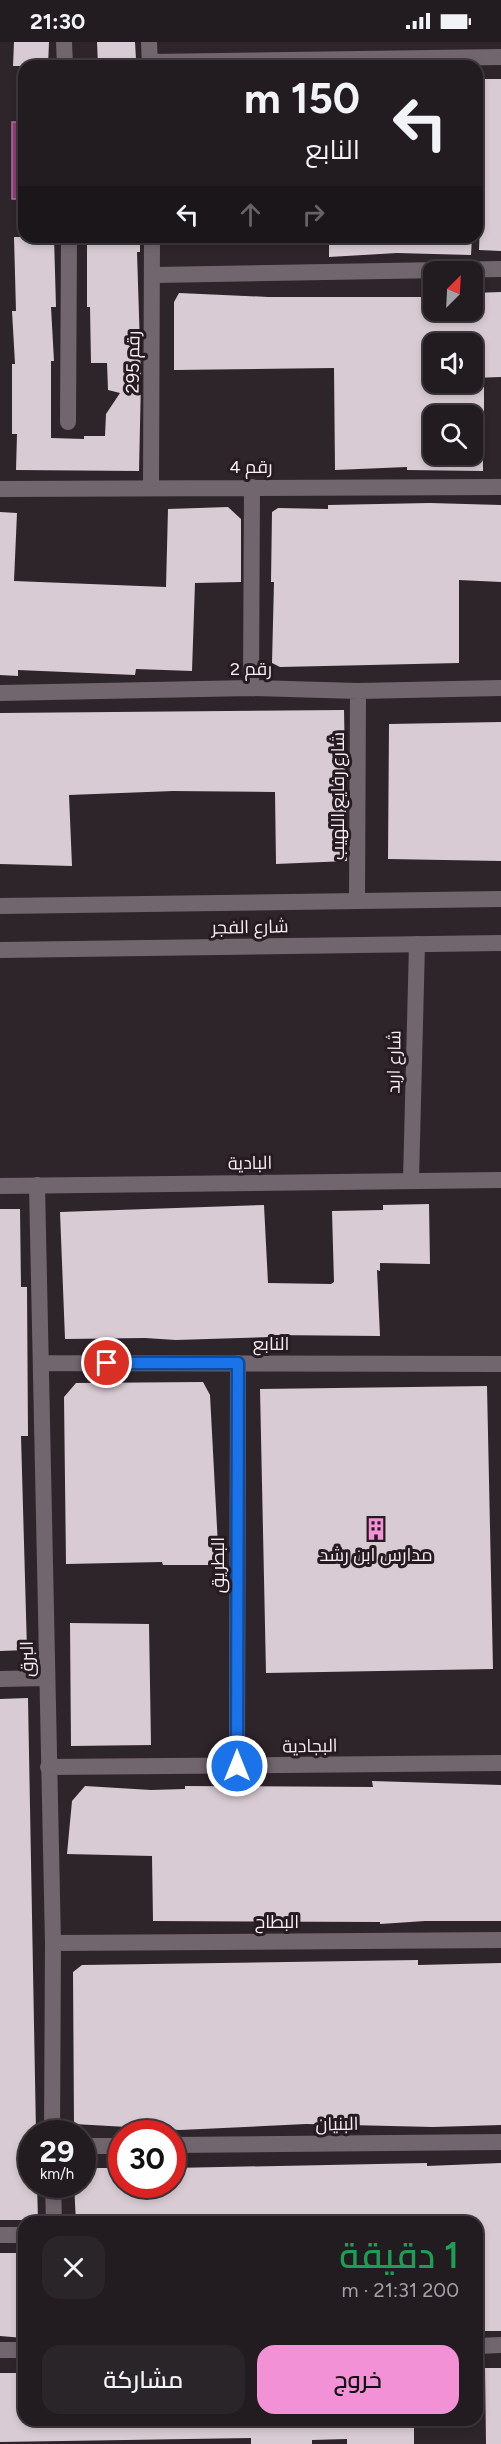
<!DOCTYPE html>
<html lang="ar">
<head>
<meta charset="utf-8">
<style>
	body { margin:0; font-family:Figtree,Cairo,sans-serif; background:#2a2529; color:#f1f3f6; direction:rtl; height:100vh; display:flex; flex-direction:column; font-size:22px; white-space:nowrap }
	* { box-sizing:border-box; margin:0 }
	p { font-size:20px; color:#a2a1a5 }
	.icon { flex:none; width:33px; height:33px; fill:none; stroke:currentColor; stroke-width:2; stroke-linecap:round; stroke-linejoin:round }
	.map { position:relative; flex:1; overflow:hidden; direction:ltr }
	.sheet { position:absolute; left:18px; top:2174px; width:465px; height:210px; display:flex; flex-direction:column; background:#221c20; border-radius:18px; box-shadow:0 3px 9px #0003,0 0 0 2px #3f3a3e; direction:rtl }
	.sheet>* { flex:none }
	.hud { position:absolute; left:18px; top:18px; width:465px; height:183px; border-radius:18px; box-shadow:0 3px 9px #0003,0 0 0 2px #3f3a3e; direction:rtl; background:#221c20; color:#f1f3f6; overflow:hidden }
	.needle { width:39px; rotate:24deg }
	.buttons { position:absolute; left:423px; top:219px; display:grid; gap:12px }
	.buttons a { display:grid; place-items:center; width:60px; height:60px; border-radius:12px; background:#221c20; box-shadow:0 3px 9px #0003,0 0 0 2px #3f3a3e; font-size:30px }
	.speed { position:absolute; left:18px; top:2078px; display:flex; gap:12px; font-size:30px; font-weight:700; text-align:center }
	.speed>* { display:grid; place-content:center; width:78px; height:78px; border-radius:50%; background:#221c20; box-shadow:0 3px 9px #0003,0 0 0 2px #3f3a3e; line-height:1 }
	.speed small { font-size:15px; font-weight:400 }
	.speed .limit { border:9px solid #d22; background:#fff; color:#111 }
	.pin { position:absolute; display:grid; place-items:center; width:51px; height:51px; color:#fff; margin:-26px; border:3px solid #fff; border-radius:50%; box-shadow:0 2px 6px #0007 }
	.me { position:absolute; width:66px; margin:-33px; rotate:0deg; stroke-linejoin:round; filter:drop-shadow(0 0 4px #0008) }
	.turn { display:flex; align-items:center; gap:21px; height:126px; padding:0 24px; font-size:27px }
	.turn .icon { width:78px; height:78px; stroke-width:2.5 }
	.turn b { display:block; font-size:42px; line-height:51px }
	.lanes { display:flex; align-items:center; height:57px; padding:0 24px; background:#0003; justify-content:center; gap:30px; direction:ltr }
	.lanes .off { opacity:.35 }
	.round { display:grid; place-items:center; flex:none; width:63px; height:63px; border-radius:18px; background:#2a2529 }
	.overview { display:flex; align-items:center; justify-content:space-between; height:102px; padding:0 24px }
	h1 { font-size:36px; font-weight:600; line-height:45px; color:#1e9e55 }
	.action { display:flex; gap:12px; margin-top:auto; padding:12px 24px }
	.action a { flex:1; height:69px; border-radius:18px; background:#f391d6; color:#111; font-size:24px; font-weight:600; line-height:69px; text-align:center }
	.action a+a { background:#2a2529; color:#f1f3f6 }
	.status { display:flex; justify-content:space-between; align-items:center; height:42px; padding:0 30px; background:#221c20; direction:ltr }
	.status svg { height:16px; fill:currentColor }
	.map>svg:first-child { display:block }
	.water { fill:#8d3e78; stroke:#ac739d; stroke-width:1.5 }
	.building { fill:#d8cbd3 }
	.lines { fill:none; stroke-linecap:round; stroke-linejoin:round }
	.minor { stroke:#72666e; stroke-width:16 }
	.tertiary { stroke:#72666e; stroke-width:16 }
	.route-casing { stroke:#114b97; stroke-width:15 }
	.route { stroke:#1a73e8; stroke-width:10 }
	.labels { text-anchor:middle; stroke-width:6; stroke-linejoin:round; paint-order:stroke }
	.street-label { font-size:18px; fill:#f5eef2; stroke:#251b21 }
	.poi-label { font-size:18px; fill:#f5eef2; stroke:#251b21 }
</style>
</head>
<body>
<div class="status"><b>21:30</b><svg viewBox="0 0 49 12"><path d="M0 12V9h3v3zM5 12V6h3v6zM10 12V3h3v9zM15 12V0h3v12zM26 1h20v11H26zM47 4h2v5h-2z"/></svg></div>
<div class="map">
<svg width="501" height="2402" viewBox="0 0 501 2402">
	<rect width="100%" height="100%" fill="#2e252b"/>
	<!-- water -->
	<path class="water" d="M12,80h12v77h-12z"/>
	<!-- building -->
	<path class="building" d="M14,0h35l-1,24h-35z
		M97,0h38l1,17h-4v7h-34z
		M477,37h24v172l-22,-1 3,-88h-5z
		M14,195h40l2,70h-5l3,54h-3v77l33,1v-3h21l1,-22 14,-21 -12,-3 -1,-27h-16l-1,-56h-3v-70h53v15h-3l4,127 -2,92 -123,-1 1,-36h-5v-70h3l-3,-53h4z
		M329,195h143l-1,18 -74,-2 -68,4z
		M501,250v85l-29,1v-34h-38v43h50v29h-50v38h49v17l-76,-1v-3l-72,3 -1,-102 -160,2v-68l5,-9 89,4h166v13h38v-17z
		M430,461l71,2v77l-42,-2v83l-179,4 -8,-4 2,-81h-3l1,-70 6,-4 50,1v-4z
		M228,465l13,12v63l-46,1 -3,88 -56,-2 -1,6 -117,-5v6l-18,-1v-163l17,1 -3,68 152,6 2,-78z
		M344,668l3,151 -71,3 -1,-72 -102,-1 -104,4 3,71 -72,-2v-151z
		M501,680v139l-113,-2 1,-135z
		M429,1162l1,60 -50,-1v8l-3,-1 3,66 -110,-1v2l-94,3 -31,-2 -80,1 -5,-127 204,-7 4,78 63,1 3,-2 -2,-71 51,-1v-5z
		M0,1167h20l1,78h6l1,149h-7l6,214 -27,1z
		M203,1340l7,13 9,170h-56l-1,-3 -96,2 -2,-167 12,-14z
		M487,1344l6,283 -227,4 -6,-284z
		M70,1581l79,1 2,121 -80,1z
		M28,1656l8,435h-4v51h5l1,36h-38v-521z
		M372,1739l129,4v136h-76l-45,3v-2l-227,-1 -1,-65 -85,-2 5,-53 13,-15 66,4 34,-1v-3l188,1z
		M418,1918v5l83,-2v162l-68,2 -127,-3 -126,6 -106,-6 -1,-152 9,-7z
		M427,2121v3l74,-3v168h-24v-109h-401l-2,-38h8v-16h40v16h50v-16z
		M0,2211h24v85l-24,-2z
		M485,2326h16v76h-15z
		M0,2331h24v47h390v24h-67v-5l-35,1v4h-61v-6l-251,4z"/>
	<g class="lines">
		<!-- minor -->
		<path class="minor" d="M64,0l1,24
			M149,0l1,24
			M150,20l351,-5
			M154,233l347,-6
			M68,380l1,-185
			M151,445l1,-250
			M0,447l501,-2
			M251,646l1,-201
			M0,651l251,-5 107,3 143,-3
			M357,858l1,-209
			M411,1138l6,-236
			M37,1143l16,758 -1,190
			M0,1144l501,-6
			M41,1321l460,1
			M0,1637l47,-1
			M237,1724l1,-403
			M48,1725l453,-4
			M53,1901l448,-3
			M172,2103l329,-3
			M82,2104h40
			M53,2142l1,38
			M0,2193h24
			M477,2304l24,-1
			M0,2308h24"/>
		<!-- tertiary -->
		<path class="tertiary" d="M0,864l501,-7
			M0,908l501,-7"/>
	</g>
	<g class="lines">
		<!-- route casing -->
		<g class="route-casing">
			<path id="route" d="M107,1321h131l-1,403"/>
		</g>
		<!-- route -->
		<use href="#route" class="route"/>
	</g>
	<!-- icons -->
	<defs>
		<g id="building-bare" transform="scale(1.8)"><path d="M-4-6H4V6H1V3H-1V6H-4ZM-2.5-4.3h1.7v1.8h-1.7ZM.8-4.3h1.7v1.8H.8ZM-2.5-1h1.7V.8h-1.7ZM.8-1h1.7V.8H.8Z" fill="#f391d6" stroke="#251b21" stroke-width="2.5" paint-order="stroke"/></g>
	</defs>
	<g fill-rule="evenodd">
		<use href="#building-bare" x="376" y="1487"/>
	</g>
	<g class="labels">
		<!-- street labels -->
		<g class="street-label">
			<text transform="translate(133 320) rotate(-89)" y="6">رقم 295</text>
			<text x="251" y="431">رقم 4</text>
			<text x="251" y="633">رقم 2</text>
			<text transform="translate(338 754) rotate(-90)" y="6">شارع رفايع اللهيب</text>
			<text transform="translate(250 885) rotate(-1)" y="6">شارع الفجر</text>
			<text transform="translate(394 1020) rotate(-89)" y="6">شارع اربد</text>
			<text transform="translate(250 1121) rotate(-1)" y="6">البادية</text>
			<text x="271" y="1308">النابع</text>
			<text transform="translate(218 1523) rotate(-90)" y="6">البطريق</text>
			<text transform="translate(27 1617) rotate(-91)" y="6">البرق</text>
			<text transform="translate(310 1704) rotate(-1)" y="6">البجادية</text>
			<text x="277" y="1886">البطاح</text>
			<text transform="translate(337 2082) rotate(-1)" y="6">البنيان</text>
		</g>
		<!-- poi labels -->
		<g class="poi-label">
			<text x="376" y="1519">مدارس ابن رشد</text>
		</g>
	</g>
</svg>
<div class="buttons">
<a><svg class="needle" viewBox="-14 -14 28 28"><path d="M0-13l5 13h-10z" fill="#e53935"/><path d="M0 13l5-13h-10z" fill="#a2a1a5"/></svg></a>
<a><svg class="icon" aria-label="sound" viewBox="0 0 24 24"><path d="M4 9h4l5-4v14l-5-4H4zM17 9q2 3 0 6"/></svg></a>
<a><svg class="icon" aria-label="search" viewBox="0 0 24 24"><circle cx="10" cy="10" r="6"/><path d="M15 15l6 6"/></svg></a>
</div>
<div class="speed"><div>29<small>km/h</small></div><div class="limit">30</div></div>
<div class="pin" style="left:107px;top:1321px;background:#d93025"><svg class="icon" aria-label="arrive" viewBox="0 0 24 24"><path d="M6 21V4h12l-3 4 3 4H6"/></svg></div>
<svg class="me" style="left:237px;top:1724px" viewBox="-20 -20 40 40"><circle r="17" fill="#1a73e8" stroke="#fff" stroke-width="3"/><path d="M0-11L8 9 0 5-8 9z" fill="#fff"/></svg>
<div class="hud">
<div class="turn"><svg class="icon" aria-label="left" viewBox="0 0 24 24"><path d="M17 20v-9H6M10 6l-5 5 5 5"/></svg><div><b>150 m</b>النابع</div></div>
<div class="lanes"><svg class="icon" aria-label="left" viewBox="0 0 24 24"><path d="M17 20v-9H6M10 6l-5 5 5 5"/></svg><svg class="icon off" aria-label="ahead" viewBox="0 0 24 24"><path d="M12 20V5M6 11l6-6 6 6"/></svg><svg class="icon off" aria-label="right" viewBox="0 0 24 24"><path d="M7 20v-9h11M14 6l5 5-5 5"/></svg></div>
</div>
<section class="sheet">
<div class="overview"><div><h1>1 دقيقة</h1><p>200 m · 21:31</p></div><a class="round"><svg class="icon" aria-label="close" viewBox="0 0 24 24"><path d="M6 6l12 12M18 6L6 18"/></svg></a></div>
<div class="action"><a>خروج</a><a>مشاركة</a></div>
</section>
</div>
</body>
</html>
